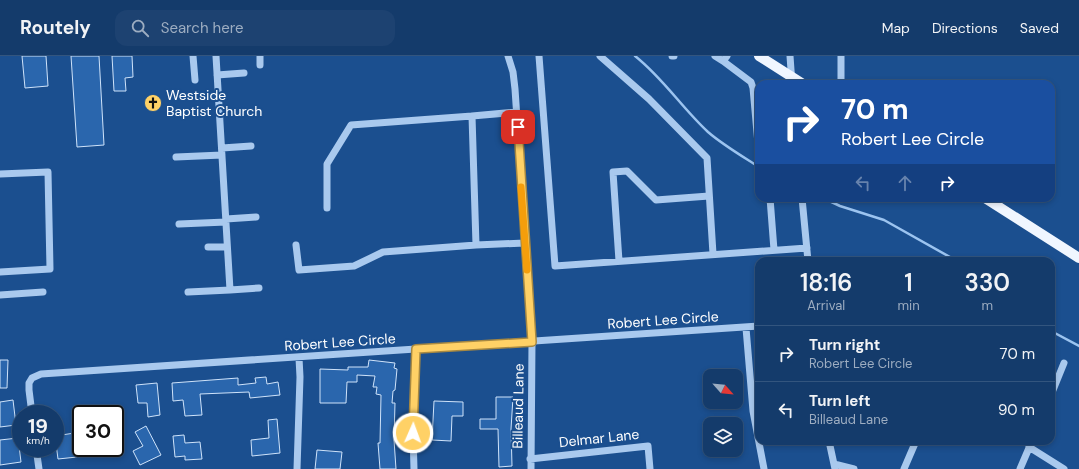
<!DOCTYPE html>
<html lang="en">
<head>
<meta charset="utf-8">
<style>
	body { margin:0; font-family:"DM Sans",sans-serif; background:#1d4271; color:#f1f3f6; height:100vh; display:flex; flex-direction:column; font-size:15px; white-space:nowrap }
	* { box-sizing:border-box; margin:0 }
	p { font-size:13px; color:#9dadc1 }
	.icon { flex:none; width:22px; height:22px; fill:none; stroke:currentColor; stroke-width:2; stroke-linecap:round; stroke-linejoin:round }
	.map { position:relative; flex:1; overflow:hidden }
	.drawer { position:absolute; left:755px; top:201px; width:300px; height:188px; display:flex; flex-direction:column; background:#143b6b; border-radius:12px; box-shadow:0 2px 6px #0003,0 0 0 1px #33557e }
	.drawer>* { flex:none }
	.banner { position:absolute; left:755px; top:24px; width:300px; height:122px; border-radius:12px; box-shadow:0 2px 6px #0003,0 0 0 1px #33557e; background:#1a4fa0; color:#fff; overflow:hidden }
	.needle { width:26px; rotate:117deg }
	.tools { position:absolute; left:703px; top:313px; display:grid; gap:8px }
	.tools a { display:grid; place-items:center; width:40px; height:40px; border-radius:8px; background:#143b6b; box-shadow:0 2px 6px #0003,0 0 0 1px #33557e; font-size:20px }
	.speed { position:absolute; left:12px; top:349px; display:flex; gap:8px; font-size:20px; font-weight:700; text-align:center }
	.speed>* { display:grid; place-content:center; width:52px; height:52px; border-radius:50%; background:#143b6b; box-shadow:0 2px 6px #0003,0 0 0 1px #33557e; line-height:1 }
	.speed small { font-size:10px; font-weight:400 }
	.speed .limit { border:2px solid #111; border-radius:6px; background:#fff; color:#111 }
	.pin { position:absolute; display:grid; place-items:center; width:34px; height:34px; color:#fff; margin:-17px; border-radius:8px; box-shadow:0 2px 6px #0006 }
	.me { position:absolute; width:44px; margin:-22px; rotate:2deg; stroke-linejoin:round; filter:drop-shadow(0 0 3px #0008) }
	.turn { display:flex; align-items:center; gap:14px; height:84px; padding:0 20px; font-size:18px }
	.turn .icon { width:52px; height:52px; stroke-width:2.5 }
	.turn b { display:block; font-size:28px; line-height:34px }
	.lanes { display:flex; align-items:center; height:38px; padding:0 20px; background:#0003; justify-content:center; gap:20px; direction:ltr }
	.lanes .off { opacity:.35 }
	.eta { display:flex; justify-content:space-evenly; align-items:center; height:68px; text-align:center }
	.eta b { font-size:24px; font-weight:600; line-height:28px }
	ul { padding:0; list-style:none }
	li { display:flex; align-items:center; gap:12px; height:56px; padding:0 20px; border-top:1px solid #33557e }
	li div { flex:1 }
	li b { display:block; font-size:15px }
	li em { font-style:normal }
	header { display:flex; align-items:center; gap:24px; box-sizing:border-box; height:56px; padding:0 20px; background:#143b6b; border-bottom:1px solid #33557e }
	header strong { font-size:19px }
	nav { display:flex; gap:22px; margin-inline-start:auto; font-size:14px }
	.search { width:280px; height:36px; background:#1d4271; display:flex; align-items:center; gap:10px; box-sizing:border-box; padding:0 14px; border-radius:12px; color:#9dadc1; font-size:15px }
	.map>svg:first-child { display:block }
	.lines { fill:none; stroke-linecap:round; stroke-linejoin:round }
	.stream { stroke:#9cc4f0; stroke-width:2.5 }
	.building { fill:#2a66ad; stroke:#cfe3fa }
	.minor { stroke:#a9c9ee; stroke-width:7 }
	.major { stroke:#f0f6ff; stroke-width:10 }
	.route-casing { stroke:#a68842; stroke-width:10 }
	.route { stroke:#ffd166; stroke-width:7 }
	.slow { stroke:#f59e0b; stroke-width:7 }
	.labels { text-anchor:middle; stroke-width:4; stroke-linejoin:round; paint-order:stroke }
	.poi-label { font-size:14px; fill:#fff; stroke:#1b4f8f; text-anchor:start }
	.street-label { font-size:14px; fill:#fff; stroke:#1b4f8f }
</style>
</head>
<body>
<header>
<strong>Routely</strong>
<div class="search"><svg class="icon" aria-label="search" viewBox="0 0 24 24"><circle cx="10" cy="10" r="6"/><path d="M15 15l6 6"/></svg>Search here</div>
<nav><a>Map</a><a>Directions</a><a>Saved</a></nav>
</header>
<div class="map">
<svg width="1079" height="413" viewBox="0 0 1079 413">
	<rect width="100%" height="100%" fill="#1b4f8f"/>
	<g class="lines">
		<!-- stream -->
		<path class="stream" d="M635,0c28,22 47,52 73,76 15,13 34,24 51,35
			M823,142l17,8 44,14 73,41
			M1051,275l28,15"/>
	</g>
	<!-- building -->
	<path class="building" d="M22,0h24l2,30 -23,2z
		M71,0h28l5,89 -27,2z
		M112,0h20l1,21 -8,1 1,13h-12z
		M0,304h8l-1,28h-7z
		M369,304l26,3 -1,5 3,1 -2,21 -2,1 -1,12h3l-1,37 2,29h-16l-2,-26h2l1,-48 -5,-1 1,-7h-4l2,-11 -18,-1v7h-10l-1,21h-26v-34l28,1v-3h20z
		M266,321l1,7 11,-2 2,13 -30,3 -1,-6 -49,2 2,21 -17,1 -2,-16 -10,1 -1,-18 66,-5v7l18,-2 -1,-5z
		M157,327l3,32 -12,2 -1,-14h-9l-2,-18z
		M496,341h17l-2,32 1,37 -13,1 -1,-38h-18v-10h16z
		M13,344l3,25 -16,2v-25z
		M434,345l29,1v14h-11l-1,25 -19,-1z
		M277,363l3,34 -28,3 -1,-16 18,-2 -1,-18z
		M146,370l15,29 -21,10 -7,-14 10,-5 -8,-14z
		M81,376v13l-5,1 1,11 -19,2 -3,-23z
		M184,379l1,8 15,-1 2,17 -17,1v-4l-10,1 -2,-21z
		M18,382l3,24 -21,3v-25z
		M317,394l25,2 -2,17h-25z"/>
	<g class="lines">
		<!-- minor -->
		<path class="minor" d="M193,0l2,24
			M260,0v9
			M508,0l5,16 2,17 17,253 -1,127
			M539,0l16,210 252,-18
			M600,0l49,43 58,59 6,96
			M672,0h2
			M715,0l8,5 4,-5
			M790,0l2,28
			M841,0v28
			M723,5l28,21 2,6 5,56
			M217,19l27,-2
			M517,56l-45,4 4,129 49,-2
			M222,92l29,-2
			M176,101l46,-2
			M0,118l48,-2 2,97 -50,3
			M770,142l4,52
			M802,142l6,63
			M327,152v-44l24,-39 121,-9
			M226,163l30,-2
			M179,168l47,-2
			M296,189l3,25 55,-4 29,-14 93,-7
			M208,191h19
			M619,205l-6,-89 14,-1 29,29 53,-4
			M230,234l29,-2
			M188,236l42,-2 -14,-234
			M0,239l43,-3
			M746,272l7,83 11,58
			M1051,339l13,-32
			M32,358l-3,-24v-7l3,-5 9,-4 718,-48
			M829,385l6,28
			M1029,391l35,22
			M36,392l3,21
			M530,403l118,-13 2,23
			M834,408l20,5
			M297,413l3,-92 -1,-19
			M414,413l-1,-36 3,-84
			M904,413l12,-28
			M1020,413l12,-28"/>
		<!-- major -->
		<path class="major" d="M759,0l44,28
			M985,142l94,60"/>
	</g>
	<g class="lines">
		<!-- route casing -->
		<g class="route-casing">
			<path id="route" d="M413,377l3,-84 116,-7 -14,-215"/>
		</g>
		<!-- route -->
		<use href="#route" class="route"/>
		<!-- slow -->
		<path class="slow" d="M521,131l6,83"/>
	</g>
	<!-- icons -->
	<defs>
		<g id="church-disc" transform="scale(0.9)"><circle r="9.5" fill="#ffd166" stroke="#1b4f8f"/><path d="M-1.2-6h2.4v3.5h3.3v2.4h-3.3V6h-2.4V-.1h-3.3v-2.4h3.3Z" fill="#111"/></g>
	</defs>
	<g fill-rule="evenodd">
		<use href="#church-disc" x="153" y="47"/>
	</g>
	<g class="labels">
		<!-- poi labels -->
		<g class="poi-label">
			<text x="166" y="44">Westside<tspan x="166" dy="16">Baptist Church</tspan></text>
		</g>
		<!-- street labels -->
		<g class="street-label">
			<text transform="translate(663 264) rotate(-4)" y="5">Robert Lee Circle</text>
			<text transform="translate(340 286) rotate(-4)" y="5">Robert Lee Circle</text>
			<text transform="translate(518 350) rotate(-89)" y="5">Billeaud Lane</text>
			<text transform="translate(599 382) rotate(-6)" y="5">Delmar Lane</text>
		</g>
	</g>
</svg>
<div class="tools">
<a><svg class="needle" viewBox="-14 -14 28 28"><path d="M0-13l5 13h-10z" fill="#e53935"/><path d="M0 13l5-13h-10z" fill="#9dadc1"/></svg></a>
<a><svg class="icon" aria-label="layers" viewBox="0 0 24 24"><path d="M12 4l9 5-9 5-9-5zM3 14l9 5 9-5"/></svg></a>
</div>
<div class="speed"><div>19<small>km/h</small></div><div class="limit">30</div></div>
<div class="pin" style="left:518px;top:71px;background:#d93025"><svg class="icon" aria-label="arrive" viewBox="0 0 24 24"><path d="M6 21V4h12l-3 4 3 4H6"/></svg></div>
<svg class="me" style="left:413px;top:377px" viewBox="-20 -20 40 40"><circle r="17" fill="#ffd166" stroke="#fff" stroke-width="3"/><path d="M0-11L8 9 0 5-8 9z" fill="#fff"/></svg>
<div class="banner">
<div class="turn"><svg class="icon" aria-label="right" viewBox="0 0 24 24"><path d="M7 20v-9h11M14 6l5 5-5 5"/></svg><div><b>70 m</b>Robert Lee Circle</div></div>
<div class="lanes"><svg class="icon off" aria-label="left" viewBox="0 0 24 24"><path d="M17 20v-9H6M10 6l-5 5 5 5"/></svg><svg class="icon off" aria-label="ahead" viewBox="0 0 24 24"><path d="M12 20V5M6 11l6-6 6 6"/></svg><svg class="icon" aria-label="right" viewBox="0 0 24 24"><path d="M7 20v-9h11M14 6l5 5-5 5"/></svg></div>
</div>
<section class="drawer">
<div class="eta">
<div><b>18:16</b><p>Arrival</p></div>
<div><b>1</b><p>min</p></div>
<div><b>330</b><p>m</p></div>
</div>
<ul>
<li><svg class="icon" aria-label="right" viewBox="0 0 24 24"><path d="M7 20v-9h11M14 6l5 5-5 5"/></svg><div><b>Turn right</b><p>Robert Lee Circle</p></div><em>70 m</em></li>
<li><svg class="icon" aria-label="left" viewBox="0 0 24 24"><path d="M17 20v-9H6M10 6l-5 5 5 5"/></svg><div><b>Turn left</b><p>Billeaud Lane</p></div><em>90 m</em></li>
</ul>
</section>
</div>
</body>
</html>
